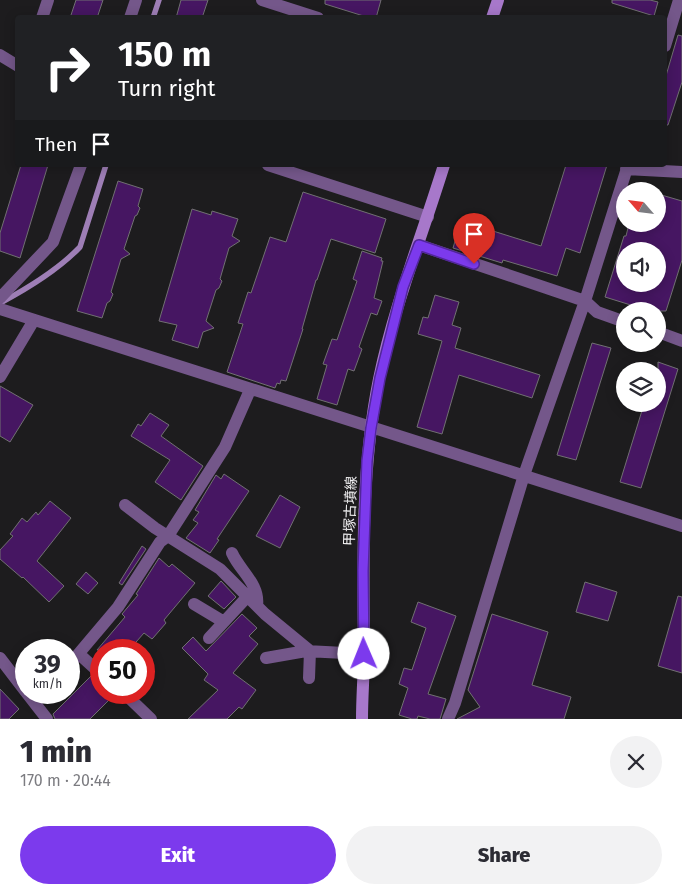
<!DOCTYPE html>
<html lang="en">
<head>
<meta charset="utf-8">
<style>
	body { margin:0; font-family:"Fira Sans","Noto Sans JP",sans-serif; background:#f2f2f3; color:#2b2b33; height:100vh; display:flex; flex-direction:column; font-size:19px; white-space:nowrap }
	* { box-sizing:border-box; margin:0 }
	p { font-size:16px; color:#7c7c81 }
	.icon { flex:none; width:28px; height:28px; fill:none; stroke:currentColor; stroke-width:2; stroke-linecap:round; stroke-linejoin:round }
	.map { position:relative; height:719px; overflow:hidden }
	.details { display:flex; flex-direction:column; background:#fff; flex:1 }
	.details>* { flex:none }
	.banner { position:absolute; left:15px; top:15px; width:652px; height:152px; border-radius:5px; box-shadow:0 2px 12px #0003; background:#202124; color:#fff; overflow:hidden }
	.needle { width:32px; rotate:298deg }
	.controls { position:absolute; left:616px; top:182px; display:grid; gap:10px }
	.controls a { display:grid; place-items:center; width:50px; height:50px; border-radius:50%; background:#fff; box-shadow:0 2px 12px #0003; font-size:25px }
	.speed { position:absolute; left:15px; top:639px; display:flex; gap:10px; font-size:25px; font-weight:700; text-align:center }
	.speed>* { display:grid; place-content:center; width:65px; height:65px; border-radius:50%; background:#fff; box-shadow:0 2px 12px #0003; line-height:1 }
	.speed small { font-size:12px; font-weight:400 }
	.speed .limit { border:8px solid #d22; background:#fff; color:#111 }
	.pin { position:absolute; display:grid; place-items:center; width:42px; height:42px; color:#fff; margin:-51px -21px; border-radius:50% 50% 50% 0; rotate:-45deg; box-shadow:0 0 5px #0007 }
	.pin .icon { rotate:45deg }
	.me { position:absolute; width:55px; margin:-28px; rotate:359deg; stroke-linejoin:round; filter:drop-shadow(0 0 4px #0008) }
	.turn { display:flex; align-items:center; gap:18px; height:105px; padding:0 20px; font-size:22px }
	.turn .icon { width:65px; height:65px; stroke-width:2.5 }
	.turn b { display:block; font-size:35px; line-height:42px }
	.then { display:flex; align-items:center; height:48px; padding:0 20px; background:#0003; gap:10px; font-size:19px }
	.round { display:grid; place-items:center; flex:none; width:52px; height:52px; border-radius:26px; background:#f2f2f3 }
	.summary { display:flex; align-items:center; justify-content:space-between; height:85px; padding:0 20px }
	h1 { font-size:30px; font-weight:800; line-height:38px }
	.primary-button { display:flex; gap:10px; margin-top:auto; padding:10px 20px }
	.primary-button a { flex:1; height:58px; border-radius:30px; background:#7c3aed; color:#fff; font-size:20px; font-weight:800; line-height:58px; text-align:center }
	.primary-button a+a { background:#f2f2f3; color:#2b2b33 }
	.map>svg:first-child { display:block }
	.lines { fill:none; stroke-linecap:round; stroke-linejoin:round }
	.stream { stroke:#9e7eb6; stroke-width:5.5 }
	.building { fill:#461662; stroke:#717072; fill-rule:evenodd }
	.street { stroke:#74578a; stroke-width:12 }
	.secondary { stroke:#a778ca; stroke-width:12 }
	.route-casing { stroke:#51269a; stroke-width:12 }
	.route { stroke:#7c3aed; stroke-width:9 }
	.labels { text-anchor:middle; stroke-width:4.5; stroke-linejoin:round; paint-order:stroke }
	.street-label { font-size:14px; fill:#f0eff1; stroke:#1d1c1e }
</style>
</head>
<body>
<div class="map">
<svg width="682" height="719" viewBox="0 0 682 719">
	<rect width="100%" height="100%" fill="#1d1c1e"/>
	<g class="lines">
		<!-- stream -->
		<path class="stream" d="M153,18l6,-18
			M2,302c28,-15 56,-32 78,-55l26,-82"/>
	</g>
	<!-- building -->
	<path class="building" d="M76,0h27l-6,18h-27z
		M181,0h27l-6,18h-26z
		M325,0h56l-5,18h-6l-45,-14z
		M612,0h38l8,2 -4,14 -42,-13z
		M678,35l4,1v46l-14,43h-3v-46z
		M21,165h27l-28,93 -20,-7v-18z
		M566,165h41l-27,88 -14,-5 -9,28 -54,-16 -1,3 -49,-15 8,-27 80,25z
		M118,181l25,8 -5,17 2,2 -3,7 -2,1 -11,33 6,5 -9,5 -10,33 2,2 -3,7 -3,2 -5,15 -25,-7z
		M303,192l83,27 -11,34 -44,-14 -14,41h-1l-14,49h1l-17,52 -5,-1 -1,4 -3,-1 -2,5 -48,-16 16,-48 -5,-1 10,-31 3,1 19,-56 16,5z
		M658,194l24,7v59l-16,51h-16l-45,-14 19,-61h2l3,-12h29zM625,251h33v33h-33z
		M192,209l19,6 1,-4 26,8 -6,17 8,5 -11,7 -9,31 2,2 -3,7 -3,2 -10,31 8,7 -11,4 -5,16 -26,-8 5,-15 -18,-4z
		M362,251l20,7 -1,3h2l-9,37 8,3 -5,14 -6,-2 -12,34 3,2 -8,22 -6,-2 -11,36 -20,-6 10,-34 -4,-1 9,-25 5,1 20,-59 -4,-2z
		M435,295l24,7 -7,23 9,3 -6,20 85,27 -8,23 -73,-23 -17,59 -25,-7 25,-86 -24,-7 5,-17 5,1z
		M592,343l19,5 -35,112 -19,-5z
		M658,362l20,7 -37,119 -21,-6 24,-78h14z
		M0,386l33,19 -23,37 -10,-6z
		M150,413l19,12 -8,11 42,30 -22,34 -26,-18 15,-22 -39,-24 7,-12 3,2z
		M224,474l25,17 -32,48 2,1 -9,13 -24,-15 12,-15 -5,-3 6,-8 -4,-2 21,-35 5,4z
		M280,495l20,12 -20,41 -24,-12z
		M50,501l21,17 -34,43 27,25 -15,16 -26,-25 -1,1 -22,-19v-9l13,-14 -3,-2 12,-16 5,4 9,-10 2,3z
		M142,546l4,3 -24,36 -3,-2z
		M159,558l10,9 3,-3 23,19 -31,37 2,3 -13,15 -1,1 -8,-6 -15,17h-32l28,-33 -3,-3 16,-19 -2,-1z
		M86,572l12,11 -10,11 -12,-10z
		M221,581l15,16 -12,12 -16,-13z
		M585,582l32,10 -9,29 -32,-9z
		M678,596l4,1v76l-24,-7z
		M418,602l38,14 -28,78 18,5 -6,20h-10l-12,-3 -1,3h-5l-13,-4 9,-27 -9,-4 5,-16 8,2 14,-42 -15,-6z
		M242,614l15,14 -8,8 9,8 -25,29 23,17 -14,19 -3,-2 -12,12h-39l30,-29 -14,-10 4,-6 -26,-26 11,-11 13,14z
		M492,614l56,18 -16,53 39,12 -7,22h-107l23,-12 -12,-17z
		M91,676l5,4 5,2v10h14v2l-25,25h-35l-2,-5z
		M0,689l19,20 -10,10h-9z"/>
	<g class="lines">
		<!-- street -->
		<path class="street" d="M262,0l56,18
			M42,18l6,-18
			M130,18l6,-18
			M665,46l14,-46
			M0,55l18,11
			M268,165l160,52
			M626,169l56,3
			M419,245l166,56 12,11 28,10
			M0,298l53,-56 28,-77
			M0,309l682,217
			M658,332l24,9
			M0,377l34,-57
			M125,505l30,23 65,41 45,45 45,37 -1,27
			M232,553c8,18 28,31 25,53
			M194,604l30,18
			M209,638l39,-42
			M79,654l22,20
			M0,658l26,34
			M266,658l40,-7 58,3
			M69,665l49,-58 42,-65 8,-6 57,-89 25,-57
			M26,692l21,27
			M123,692l28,27
			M448,719l7,-16 69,-228 61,-174 43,-136"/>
		<!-- secondary -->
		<path class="secondary" d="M492,18l6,-18
			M362,719c0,-23 2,-45 2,-68 -1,-91 -3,-183 15,-272 15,-73 43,-143 65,-214"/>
	</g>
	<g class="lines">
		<!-- route casing -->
		<g class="route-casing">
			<path id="route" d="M364,654l-1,-83 4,-110 4,-33 9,-50 23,-91 16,-42 55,19"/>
		</g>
		<!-- route -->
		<use href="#route" class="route"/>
	</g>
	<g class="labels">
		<!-- street labels -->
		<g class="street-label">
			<text transform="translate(350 511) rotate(-88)" y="5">甲塚古墳線</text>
		</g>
	</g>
</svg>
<div class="controls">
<a><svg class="needle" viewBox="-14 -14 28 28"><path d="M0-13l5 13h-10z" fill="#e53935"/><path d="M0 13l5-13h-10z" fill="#7c7c81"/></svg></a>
<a><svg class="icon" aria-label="sound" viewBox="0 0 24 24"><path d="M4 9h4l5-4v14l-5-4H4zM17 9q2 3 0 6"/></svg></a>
<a><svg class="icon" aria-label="search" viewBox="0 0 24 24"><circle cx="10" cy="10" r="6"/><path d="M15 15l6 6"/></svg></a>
<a><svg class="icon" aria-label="layers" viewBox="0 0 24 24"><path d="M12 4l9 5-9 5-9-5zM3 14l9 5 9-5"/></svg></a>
</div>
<div class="speed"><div>39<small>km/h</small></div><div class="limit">50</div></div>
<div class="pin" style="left:474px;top:264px;background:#d93025"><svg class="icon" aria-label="arrive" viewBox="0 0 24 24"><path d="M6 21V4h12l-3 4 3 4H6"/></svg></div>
<svg class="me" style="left:364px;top:654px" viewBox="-20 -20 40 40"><circle r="19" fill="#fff"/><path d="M0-13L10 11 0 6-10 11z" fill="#7c3aed"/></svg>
<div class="banner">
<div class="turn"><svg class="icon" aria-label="right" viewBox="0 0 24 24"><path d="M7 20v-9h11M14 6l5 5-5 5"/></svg><div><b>150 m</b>Turn right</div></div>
<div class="then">Then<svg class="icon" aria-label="arrive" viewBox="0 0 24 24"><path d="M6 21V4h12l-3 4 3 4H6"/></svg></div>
</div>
</div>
<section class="details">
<div class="summary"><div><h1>1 min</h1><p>170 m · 20:44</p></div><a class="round"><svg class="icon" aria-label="close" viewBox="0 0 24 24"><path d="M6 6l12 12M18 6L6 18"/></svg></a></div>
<div class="primary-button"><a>Exit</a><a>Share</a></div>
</section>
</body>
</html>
